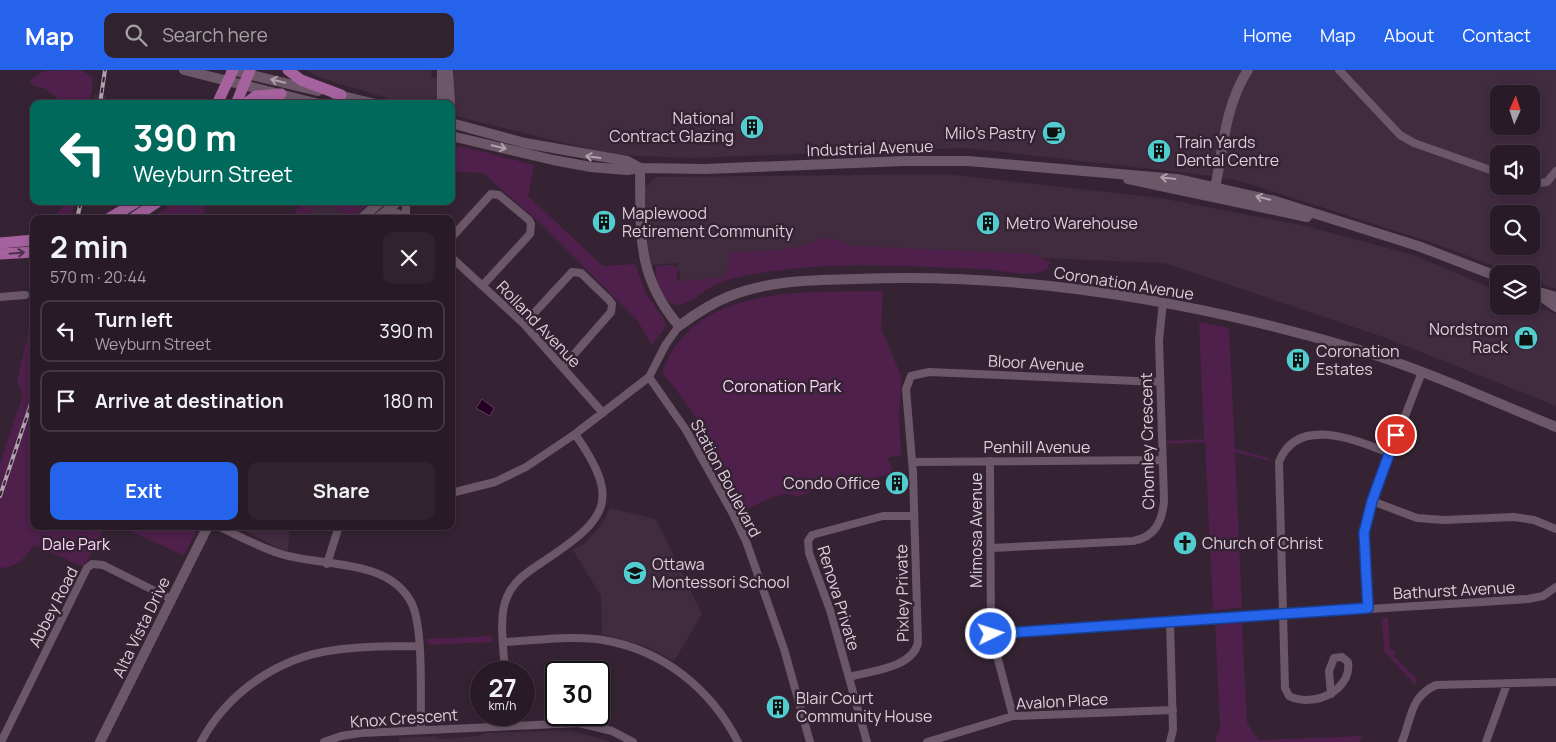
<!DOCTYPE html>
<html lang="en">
<head>
<meta charset="utf-8">
<style>
	body { margin:0; font-family:Manrope,sans-serif; background:#30232e; color:#f1f3f6; height:100vh; display:flex; flex-direction:column; font-size:19px; white-space:nowrap }
	* { box-sizing:border-box; margin:0 }
	p { font-size:16px; color:#a5a1a7 }
	.icon { flex:none; width:28px; height:28px; fill:none; stroke:currentColor; stroke-width:2; stroke-linecap:round; stroke-linejoin:round }
	.map { position:relative; flex:1; overflow:hidden }
	.panel { position:absolute; left:30px; top:145px; width:425px; height:315px; display:flex; flex-direction:column; background:#281a26; border-radius:10px; box-shadow:0 2px 8px #0003,0 0 0 1px #443843 }
	.panel>* { flex:none }
	.guide { position:absolute; left:30px; top:30px; width:425px; height:105px; border-radius:10px; box-shadow:0 2px 8px #0003,0 0 0 1px #443843; background:#00695c; color:#fff; overflow:hidden }
	.needle { width:32px; rotate:3deg }
	.controls { position:absolute; left:1490px; top:15px; display:grid; gap:10px }
	.controls a { display:grid; place-items:center; width:50px; height:50px; border-radius:10px; background:#281a26; box-shadow:0 2px 8px #0003,0 0 0 1px #443843; font-size:25px }
	.speed { position:absolute; left:470px; top:591px; display:flex; gap:10px; font-size:25px; font-weight:700; text-align:center }
	.speed>* { display:grid; place-content:center; width:65px; height:65px; border-radius:50%; background:#281a26; box-shadow:0 2px 8px #0003,0 0 0 1px #443843; line-height:1 }
	.speed small { font-size:12px; font-weight:400 }
	.speed .limit { border:2px solid #111; border-radius:8px; background:#fff; color:#111 }
	.pin { position:absolute; display:grid; place-items:center; width:42px; height:42px; color:#fff; margin:-21px; border:2px solid #fff; border-radius:50%; box-shadow:0 1px 5px #0007 }
	.me { position:absolute; width:55px; margin:-28px; rotate:86deg; stroke-linejoin:round; filter:drop-shadow(0 0 4px #0008) }
	.turn { display:flex; align-items:center; gap:18px; height:105px; padding:0 20px; font-size:22px }
	.turn .icon { width:65px; height:65px; stroke-width:2.5 }
	.turn b { display:block; font-size:35px; line-height:42px }
	.round { display:grid; place-items:center; flex:none; width:52px; height:52px; border-radius:10px; background:#30232e }
	.summary { display:flex; align-items:center; justify-content:space-between; height:85px; padding:0 20px }
	h1 { font-size:30px; font-weight:700; line-height:38px }
	.button { display:flex; gap:10px; margin-top:auto; padding:10px 20px }
	.button a { flex:1; height:58px; border-radius:10px; background:#2563eb; color:#fff; font-size:20px; font-weight:700; line-height:58px; text-align:center }
	.button a+a { background:#30232e; color:#f1f3f6 }
	ul { padding:0; list-style:none }
	li { display:flex; align-items:center; gap:15px; height:62px; margin:0 10px 8px; padding:0 10px; border:2px solid #443843; border-radius:10px }
	li div { flex:1 }
	li b { display:block; font-size:19px }
	li em { font-style:normal }
	header { display:flex; align-items:center; gap:30px; box-sizing:border-box; height:70px; padding:0 25px; background:#2563eb; color:#fff }
	header strong { font-size:24px }
	nav { display:flex; gap:28px; margin-inline-start:auto; font-size:18px }
	.search { width:350px; height:45px; background:#30232e; display:flex; align-items:center; gap:12px; box-sizing:border-box; padding:0 18px; border-radius:10px; color:#a5a1a7; font-size:19px }
	.map>svg:first-child { display:block }
	.built { fill:#412b3f; fill-rule:evenodd }
	.green { fill:#4e204b }
	.water { fill:#260024; stroke:#5d3e5b }
	.lines { fill:none; stroke-linecap:round; stroke-linejoin:round }
	.street { stroke:#6b5768; stroke-width:8 }
	.secondary { stroke:#6b5768; stroke-width:10 }
	.primary { stroke:#a5629f; stroke-width:11 }
	.rail-casing { stroke:#b0a3ae; stroke-width:4 }
	.rail { stroke:#352333; stroke-width:2; stroke-dasharray:5.5; stroke-linecap:butt }
	.oneway { stroke:#afa0ac }
	.oneway2 { stroke:#4b3049 }
	.route-casing { stroke:#184099; stroke-width:12 }
	.route { stroke:#2563eb; stroke-width:9 }
	.labels { text-anchor:middle; stroke-width:5; stroke-linejoin:round; paint-order:stroke }
	.poi-label { font-size:16px; fill:#dcd0da; stroke:#352333; text-anchor:start }
	.street-label { font-size:16px; fill:#dcd0da; stroke:#352333 }
	.park-label { font-size:16px; fill:#fbd6f6; stroke:#352333 }
</style>
</head>
<body>
<header>
<strong>Map</strong>
<div class="search"><svg class="icon" aria-label="search" viewBox="0 0 24 24"><circle cx="10" cy="10" r="6"/><path d="M15 15l6 6"/></svg>Search here</div>
<nav><a>Home</a><a>Map</a><a>About</a><a>Contact</a></nav>
</header>
<div class="map">
<svg width="1556" height="672" viewBox="0 0 1556 672">
	<rect width="100%" height="100%" fill="#352333"/>
	<!-- built -->
	<path class="built" d="M306,0h125l1,8h22v-8h1102v219l-25,-9v-6h-16l-79,-30 -127,-41 -73,-23 -39,-6 -231,-26 -274,10 -78,-3 -163,-40v-11h-45l-88,-27zM1499,24h32v32h-32zM1499,84h32v32h-32zM1499,144h32v32h-32z
		M94,24l12,2 -1,8h-13z
		M944,104l216,24 146,28 107,29 86,36v15h32v-2l25,10v92l-170,-68 -221,-75 -345,-14 -90,5 -1,22 -48,6 -4,-19 -26,2 -3,-16 -3,-62 11,-10z
		M317,131h7l27,16 -2,2h-41z
		M610,438l46,11 46,95 -28,47 -26,-14 -46,-13 -1,-38 -28,-46 11,-6 18,-20z
		M237,456h53l-2,25 -7,-1z
		M569,660l42,12h-212v-4l37,-2 5,3 38,-3 4,-3z"/>
	<!-- green -->
	<path class="green" d="M81,0l12,7 -2,27h-21l-14,-6 -12,-10 -10,-2 -5,-5 15,-10z
		M460,76l74,19 -6,31 75,70 32,-2 11,29 19,28v7l-13,17 -15,-25 -96,-96 -56,-49 -3,-2 -31,-1c0,-11 -2,-21 9,-26z
		M64,131h11l-3,18h-20l12,-14z
		M175,131h34l-8,18h-50z
		M301,131h16l-9,18h-16z
		M324,131h48l-19,17z
		M825,168l9,1 20,7 180,8 16,8 -4,8c-19,9 -41,0 -63,-1 -66,-2 -135,-8 -201,1 -21,3 -48,6 -67,15 -11,5 -25,19 -37,20 -15,0 -25,-26 -22,-38 9,-2 15,-4 23,1l-3,9 4,5 45,-6 5,-12 -2,-8 3,-3 46,-3 26,-4z
		M883,221l-2,37 21,50 -3,36 2,41 -14,3 6,11 -5,5 -32,9 -31,4 -26,9 -13,-2 -14,3 -26,13c-23,-49 -49,-97 -84,-138 34,-90 143,-79 221,-81z
		M34,236v220h71l-21,41 -50,-22c-10,14 -16,22 -34,23v-104l23,-70 -6,-12z
		M1199,252l30,6 6,121 34,9v3l-34,-9 7,155 -29,4 -8,-169 -38,2v-3l37,-2z
		M120,456h78l-14,30z
		M1382,548h6l2,32h6l-2,6 23,23 -2,6 -31,-34z
		M1215,553h27l5,100 12,17 103,-4 -2,6h-145l5,-15z
		M492,566l1,6 -65,3 -1,-6z"/>
	<!-- water -->
	<path class="water" d="M482,329l12,9 -4,8 -14,-8z"/>
	<g class="lines">
		<!-- street -->
		<path class="street" d="M1339,0l61,65 14,8 85,30
			M1531,114l16,-2 9,-11
			M406,131v15
			M384,144l13,-1 13,6
			M451,168l40,-44 8,1 30,25 2,4 -1,10 -47,51
			M451,187l73,67 79,89
			M0,227l25,-2
			M524,254l48,-52 9,1 28,27 3,4 -1,8 -48,55
			M649,307l37,53 47,84 13,27 38,108 26,93
			M990,391l1,172 22,83
			M912,392l250,-2
			M451,423l44,-11 31,-15 49,-33 74,-57 17,-33 13,-18
			M1372,431l45,17 27,2 70,-3 20,3 22,9
			M218,456c20,10 41,21 63,28 41,13 109,4 131,50 12,26 8,96 9,126
			M991,478l142,-7c22,-4 29,-19 31,-40l-5,-161 4,-38
			M327,494l12,-38
			M1368,538l-4,-75 3,-18 55,-143
			M991,563l537,-34 15,-3 13,-9
			M503,572c33,-1 67,-7 100,-2 60,10 108,49 135,102
			M505,602c-1,-20 -7,-56 2,-75 7,-17 22,-26 37,-36 63,-42 78,-60 31,-127
			M849,607c22,-6 63,-9 69,-34l-5,-170 -7,-84 5,-13 18,-4 230,10
			M1331,624l-2,-23 5,-13 8,-1 6,5c4,29 -35,46 -59,34l-4,-8 -6,-226c18,-47 77,-22 110,-9
			M506,645l1,11
			M1,672l86,-174 5,-4 11,1 68,34
			M201,672c27,-50 78,-85 134,-92 27,-4 56,-4 84,-4
			M324,672l17,-6 20,-3 218,-10 33,8 21,11
			M867,672l-37,-132 -21,-57 -1,-12 4,-6 71,-19h31
			M927,672l86,-26 160,-6
			M1170,672l3,-12 -3,-108
			M1402,672c10,-25 8,-45 34,-57l120,-3
			M1486,672l21,-58"/>
		<!-- secondary -->
		<path class="secondary" d="M184,0l135,34
			M231,0l87,21
			M442,0v34
			M448,0l2,34
			M334,24l42,10
			M451,53l74,20 102,18 13,7
			M451,66l102,24 38,7 36,3 13,-2 65,1 199,-8h64l209,18 98,22 143,45 81,31
			M640,98c1,63 -5,107 39,158 16,-12 33,-23 51,-30 40,-16 84,-16 126,-17 169,-7 338,22 500,70 69,21 134,51 200,78
			M1128,109l179,38
			M1214,123c9,-41 10,-86 34,-123
			M361,149l20,-18
			M377,149l21,-18
			M1532,220l24,17
			M1535,221l21,6
			M100,672l108,-216"/>
		<!-- primary -->
		<path class="primary" d="M288,0l13,10 40,15
			M217,34l16,-34
			M236,34l14,-34
			M245,34l11,-8 25,-2
			M108,149l30,-18
			M132,149l27,-18
			M0,173l34,-3
			M0,184l34,-2"/>
		<!-- rail casing -->
		<g class="rail-casing">
			<path id="rail" d="M100,34l5,-34
				M77,149l4,-18
				M0,426l34,-101"/>
		</g>
		<!-- rail -->
		<use href="#rail" class="rail"/>
	</g>
	<!-- one-way arrows -->
	<defs><path id="oneway-shaft" d="M-6 0H5M1.5-3L5.5 0L1.5 3" fill="none" stroke-width="1.6" stroke-linecap="round" stroke-linejoin="round" transform="scale(1.25)"/></defs>
	<g class="oneway">
		<use href="#oneway-shaft" transform="translate(278 11) rotate(-166)"/>
		<use href="#oneway-shaft" transform="translate(499 77) rotate(13)"/>
		<use href="#oneway-shaft" transform="translate(593 87) rotate(-172)"/>
		<use href="#oneway-shaft" transform="translate(1168 108) rotate(-173)"/>
		<use href="#oneway-shaft" transform="translate(1263 128) rotate(-166)"/>
	</g>
	<use class="oneway2" href="#oneway-shaft" transform="translate(17 183) rotate(-5)"/>
	<g class="lines">
		<!-- route casing -->
		<g class="route-casing">
			<path id="route" d="M991,564l377,-26 -4,-75 8,-32 24,-66"/>
		</g>
		<!-- route -->
		<use href="#route" class="route"/>
	</g>
	<!-- icons -->
	<defs>
		<g id="building-disc" transform="scale(1.25)"><circle r="9.5" fill="#52cdcf" stroke="#352333"/><path d="M-4-6H4V6H1V3H-1V6H-4ZM-2.5-4.3h1.7v1.8h-1.7ZM.8-4.3h1.7v1.8H.8ZM-2.5-1h1.7V.8h-1.7ZM.8-1h1.7V.8H.8Z" fill="#111"/></g>
		<g id="cafe-disc" transform="scale(1.25)"><circle r="9.5" fill="#52cdcf" stroke="#352333"/><path d="M-5.5-4.5H6V0H3Q3 3.5 0 3.5H-2.5Q-5.5 3.5-5.5 0ZM3-3.2v2h1.7v-2ZM-6 4.5H4V6H-6Z" fill="#111"/></g>
		<g id="shop-disc" transform="scale(1.25)"><circle r="9.5" fill="#52cdcf" stroke="#352333"/><path d="M-5-2.5h2.3a2.7 3.5 0 0 1 5.4 0H5L5.5 6h-11ZM-1.5-2.5h3a1.5 2.3 0 0 0-3 0Z" fill="#111"/></g>
		<g id="church-disc" transform="scale(1.25)"><circle r="9.5" fill="#52cdcf" stroke="#352333"/><path d="M-1.2-6h2.4v3.5h3.3v2.4h-3.3V6h-2.4V-.1h-3.3v-2.4h3.3Z" fill="#111"/></g>
		<g id="school-disc" transform="scale(1.25)"><circle r="9.5" fill="#52cdcf" stroke="#352333"/><path d="M0-5L7-2L0 1L-7-2ZM-4 1L0 2.5L4 1V4Q0 6-4 4Z" fill="#111"/></g>
	</defs>
	<g fill-rule="evenodd">
		<use href="#building-disc" x="752" y="57"/>
		<use href="#cafe-disc" x="1054" y="63"/>
		<use href="#building-disc" x="1159" y="81"/>
		<use href="#building-disc" x="604" y="152"/>
		<use href="#building-disc" x="988" y="153"/>
		<use href="#shop-disc" x="1526" y="268"/>
		<use href="#building-disc" x="1298" y="290"/>
		<use href="#building-disc" x="897" y="413"/>
		<use href="#church-disc" x="1185" y="473"/>
		<use href="#school-disc" x="635" y="503"/>
		<use href="#building-disc" x="778" y="637"/>
	</g>
	<g class="labels">
		<!-- poi labels -->
		<g class="poi-label">
			<text x="734" y="54" text-anchor="end">National<tspan x="734" dy="18">Contract Glazing</tspan></text>
			<text x="1036" y="69" text-anchor="end">Milo's Pastry</text>
			<text x="1176" y="78">Train Yards<tspan x="1176" dy="18">Dental Centre</tspan></text>
			<text x="622" y="149">Maplewood<tspan x="622" dy="18">Retirement Community</tspan></text>
			<text x="1006" y="159">Metro Warehouse</text>
			<text x="1508" y="265" text-anchor="end">Nordstrom<tspan x="1508" dy="18">Rack</tspan></text>
			<text x="1316" y="287">Coronation<tspan x="1316" dy="18">Estates</tspan></text>
			<text x="880" y="419" text-anchor="end">Condo Office</text>
			<text x="1202" y="479">Church of Christ</text>
			<text x="652" y="500">Ottawa<tspan x="652" dy="18">Montessori School</tspan></text>
			<text x="796" y="634">Blair Court<tspan x="796" dy="18">Community House</tspan></text>
		</g>
		<!-- street labels -->
		<g class="street-label">
			<text transform="translate(870 78) rotate(-2)" y="6">Industrial Avenue</text>
			<text transform="translate(1124 213) rotate(9)" y="6">Coronation Avenue</text>
			<text transform="translate(539 254) rotate(46)" y="6">Rolland Avenue</text>
			<text transform="translate(1036 293) rotate(3)" y="6">Bloor Avenue</text>
			<text transform="translate(1147 371) rotate(-91)" y="6">Chomley Crescent</text>
			<text x="1037" y="383">Penhill Avenue</text>
			<text transform="translate(726 408) rotate(62)" y="6">Station Boulevard</text>
			<text transform="translate(976 460) rotate(-90)" y="6">Mimosa Avenue</text>
			<text transform="translate(1454 520) rotate(-3)" y="6">Bathurst Avenue</text>
			<text transform="translate(902 523) rotate(-91)" y="6">Pixley Private</text>
			<text transform="translate(839 528) rotate(73)" y="6">Renova Private</text>
			<text transform="translate(53 537) rotate(-63)" y="6">Abbey Road</text>
			<text transform="translate(141 557) rotate(-64)" y="6">Alta Vista Drive</text>
			<text transform="translate(1062 631) rotate(-3)" y="6">Avalon Place</text>
			<text transform="translate(404 648) rotate(-4)" y="6">Knox Crescent</text>
		</g>
		<!-- park labels -->
		<g class="park-label">
			<text x="782" y="322">Coronation Park</text>
			<text x="76" y="480">Dale Park</text>
		</g>
	</g>
</svg>
<div class="controls">
<a><svg class="needle" viewBox="-14 -14 28 28"><path d="M0-13l5 13h-10z" fill="#e53935"/><path d="M0 13l5-13h-10z" fill="#a5a1a7"/></svg></a>
<a><svg class="icon" aria-label="sound" viewBox="0 0 24 24"><path d="M4 9h4l5-4v14l-5-4H4zM17 9q2 3 0 6"/></svg></a>
<a><svg class="icon" aria-label="search" viewBox="0 0 24 24"><circle cx="10" cy="10" r="6"/><path d="M15 15l6 6"/></svg></a>
<a><svg class="icon" aria-label="layers" viewBox="0 0 24 24"><path d="M12 4l9 5-9 5-9-5zM3 14l9 5 9-5"/></svg></a>
</div>
<div class="speed"><div>27<small>km/h</small></div><div class="limit">30</div></div>
<div class="pin" style="left:1396px;top:365px;background:#d93025"><svg class="icon" aria-label="arrive" viewBox="0 0 24 24"><path d="M6 21V4h12l-3 4 3 4H6"/></svg></div>
<svg class="me" style="left:991px;top:564px" viewBox="-20 -20 40 40"><circle r="17" fill="#2563eb" stroke="#fff" stroke-width="3"/><path d="M0-11L8 9 0 5-8 9z" fill="#fff"/></svg>
<div class="guide">
<div class="turn"><svg class="icon" aria-label="left" viewBox="0 0 24 24"><path d="M17 20v-9H6M10 6l-5 5 5 5"/></svg><div><b>390 m</b>Weyburn Street</div></div>
</div>
<section class="panel">
<div class="summary"><div><h1>2 min</h1><p>570 m · 20:44</p></div><a class="round"><svg class="icon" aria-label="close" viewBox="0 0 24 24"><path d="M6 6l12 12M18 6L6 18"/></svg></a></div>
<ul>
<li><svg class="icon" aria-label="left" viewBox="0 0 24 24"><path d="M17 20v-9H6M10 6l-5 5 5 5"/></svg><div><b>Turn left</b><p>Weyburn Street</p></div><em>390 m</em></li>
<li><svg class="icon" aria-label="arrive" viewBox="0 0 24 24"><path d="M6 21V4h12l-3 4 3 4H6"/></svg><div><b>Arrive at destination</b></div><em>180 m</em></li>
</ul>
<div class="button"><a>Exit</a><a>Share</a></div>
</section>
</div>
</body>
</html>
